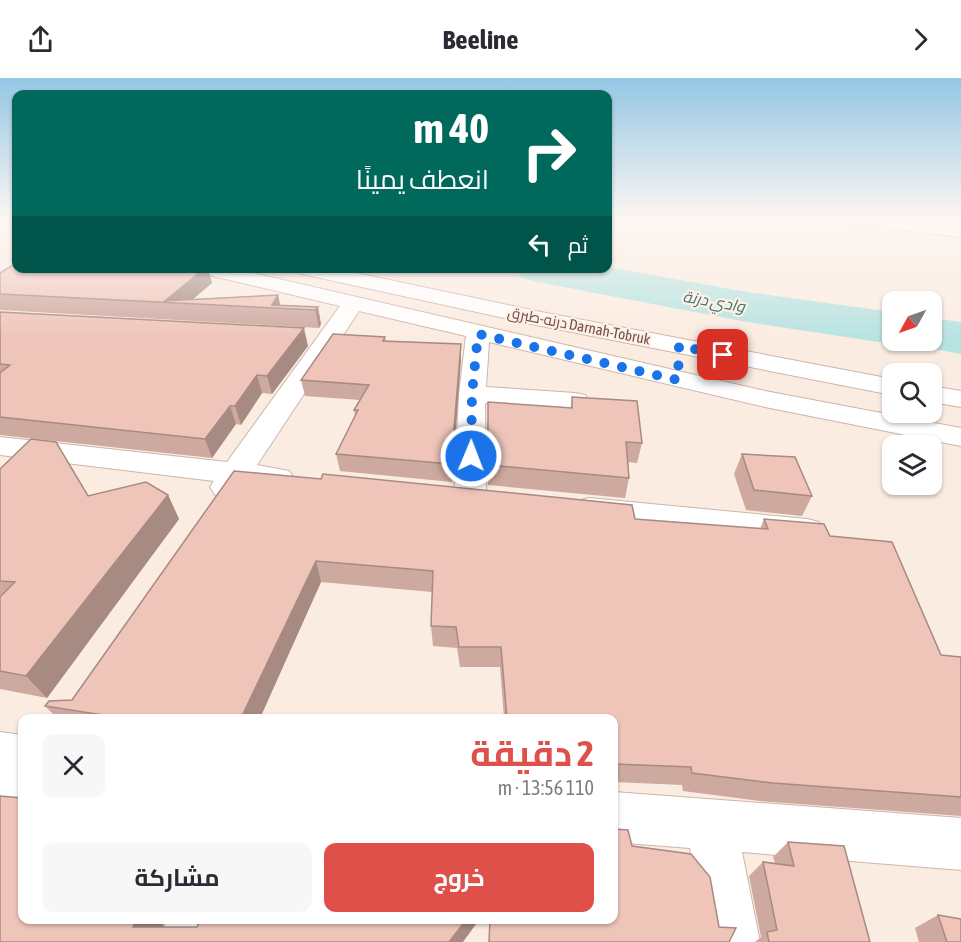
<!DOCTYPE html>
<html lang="ar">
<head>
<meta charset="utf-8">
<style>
	body { margin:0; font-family:"Asap Condensed",Cairo,sans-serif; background:#f7f7f7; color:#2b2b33; direction:rtl; height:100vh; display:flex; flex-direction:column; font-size:22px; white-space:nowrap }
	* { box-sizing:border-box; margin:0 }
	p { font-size:20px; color:#7c7c81 }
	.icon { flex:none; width:33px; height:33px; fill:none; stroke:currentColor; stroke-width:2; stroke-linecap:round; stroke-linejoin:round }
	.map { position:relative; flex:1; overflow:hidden; direction:ltr }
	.sheet { position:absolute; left:18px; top:636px; width:600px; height:210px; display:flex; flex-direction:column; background:#fff; border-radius:12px; box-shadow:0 2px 4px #0004; direction:rtl }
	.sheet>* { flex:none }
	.guide { position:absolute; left:12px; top:12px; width:600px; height:183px; border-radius:12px; box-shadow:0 2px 4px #0004; direction:rtl; background:#00695c; color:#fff; overflow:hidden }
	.needle { width:39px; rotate:230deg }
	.fabs { position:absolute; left:882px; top:213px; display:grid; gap:12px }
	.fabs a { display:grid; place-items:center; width:60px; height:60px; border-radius:12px; background:#fff; box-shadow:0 2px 4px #0004; font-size:30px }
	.pin { position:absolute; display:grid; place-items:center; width:51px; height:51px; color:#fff; margin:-26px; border-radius:12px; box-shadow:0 3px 9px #0006 }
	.me { position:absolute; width:66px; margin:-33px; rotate:1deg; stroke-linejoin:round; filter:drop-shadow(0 0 4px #0008) }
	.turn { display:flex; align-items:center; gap:21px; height:126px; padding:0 24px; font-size:27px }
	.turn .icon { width:78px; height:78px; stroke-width:2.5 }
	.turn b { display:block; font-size:42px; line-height:51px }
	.then { display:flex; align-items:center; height:57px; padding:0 24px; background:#0003; gap:12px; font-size:22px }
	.round { display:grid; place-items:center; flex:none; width:63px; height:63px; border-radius:12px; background:#f7f7f7 }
	.head { display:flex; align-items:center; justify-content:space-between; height:102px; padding:0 24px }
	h1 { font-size:36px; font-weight:700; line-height:45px; color:#df504b }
	.primary-button { display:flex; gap:12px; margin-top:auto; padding:12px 24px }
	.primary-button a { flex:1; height:69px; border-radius:12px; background:#df504b; color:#fff; font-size:24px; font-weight:700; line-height:69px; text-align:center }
	.primary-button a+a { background:#f7f7f7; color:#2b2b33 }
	header { display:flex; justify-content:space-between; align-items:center; height:78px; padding:0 24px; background:#fff; font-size:27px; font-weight:700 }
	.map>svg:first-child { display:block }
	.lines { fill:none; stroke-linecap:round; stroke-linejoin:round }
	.river { fill:#b7e3e1; fill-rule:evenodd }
	.minor-casing { stroke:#cdb4ab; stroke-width:2 }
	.minor { fill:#fff; fill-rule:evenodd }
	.wall { fill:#cea9a0 }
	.shaded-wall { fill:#a78a82 }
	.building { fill:#efc5ba; stroke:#a78a82; stroke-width:1.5 }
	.route { stroke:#1a73e8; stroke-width:10; stroke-dasharray:0 18 }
	.labels { text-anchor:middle; stroke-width:4.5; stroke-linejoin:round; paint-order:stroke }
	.far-street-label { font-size:15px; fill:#705049; stroke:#fef0e6 }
	.far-water-label { font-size:16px; font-style:italic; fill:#3f7674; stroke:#fef0e6 }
</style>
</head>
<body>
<header><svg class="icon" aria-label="forward" viewBox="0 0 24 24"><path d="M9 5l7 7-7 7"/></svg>Beeline<svg class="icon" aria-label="share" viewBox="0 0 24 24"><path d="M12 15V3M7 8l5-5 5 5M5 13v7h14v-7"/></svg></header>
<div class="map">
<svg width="961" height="864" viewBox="0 0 961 864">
	<rect width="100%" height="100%" fill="#fbece1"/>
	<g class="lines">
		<!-- river -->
		<path class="river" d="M608,189l139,25 145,20v28h13l-13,4 -145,-22 -210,-40 -16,-4 -6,-10z
			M932,240l29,4v32l-48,-9 -3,-5h22z"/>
		<!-- minor casing -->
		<g class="minor-casing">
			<path id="minor" d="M1,140h15v7l-12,-3z
				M832,140h54l75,9v10l-120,-14z
				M193,190h38l534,123 196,37v18l-196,-39 -276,-65 -3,45 89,6 10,2 4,6 -4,6 -10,2 -90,-6 1,94 -5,8 -11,3 -11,-3 -5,-8 5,-103 7,-58 -107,-25 -102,154 32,6 5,7 -5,7 -11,3 -34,-4 -7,11 -11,3 -11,-3 -5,-8 4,-6 -214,-26v-18l227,25 113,-156 -144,-34z
				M292,190h41l203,43 356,68v16l-356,-70 -234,-51z
				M932,308l29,5v16l-29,-5z
				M589,420l218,21 12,3 5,9 -5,9 -12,3 -230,-26 -4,-8 4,-8z
				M0,654l22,3v82l-5,8 -17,8z
				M614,714l347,26v52l-219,-18 18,90h-56l-14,-94 -76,-6z
				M167,842h56l-8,22h-56z"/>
		</g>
		<!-- minor -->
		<use href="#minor" class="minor"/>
	</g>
	<!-- wall -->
	<path class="wall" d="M0,195l212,10 -19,16 85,-4 2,10 38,2 3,17 -2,4 -319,-18z
		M0,234l308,34 -36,48 -10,-1 -21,32 -5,-1 -24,34 -212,-23z
		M385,259l1,4 75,18 -9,123 -112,-11 -4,-17 19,-38 -1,-6 6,-10 -55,-4 -4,-16z
		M572,319l70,46 -5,20 -9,-1 1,16 -4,20 -137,-13 -1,-64 84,-13z
		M742,376l70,42 -10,20 -56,-6 -12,-36z
		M0,391l88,27 80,-1 11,24 -132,179 -47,-9z
		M234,393l401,48 125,10 4,-10 66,17 111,119 20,2v159l-201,-15 -77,-10 -1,-6 -68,-3v-64h-110l-4,-51h-40l-3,-19 -24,-2 -2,-20 1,-34 -111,-10 -61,136h-203l-12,-12 27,-6z
		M788,764l82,100h-115l6,-5 -12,-61 14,-14 12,1 -2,-6z
		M938,837l23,27h-42l-4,-14z"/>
	<!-- shaded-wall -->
	<path class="shaded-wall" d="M205,190h3l4,15 -25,21 -22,-3z
		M278,217l3,14 -9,-4z
		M318,229l3,17 -2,4 -4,-18z
		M304,250l4,18 -36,48 -5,-18z
		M461,266v15l-9,123 -1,-18z
		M257,297l5,18 -21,32 -6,-19z
		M230,328l6,18 -24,34 -7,-19z
		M168,417l11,24 -132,179 -21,-22z
		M316,483l5,21 -61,136h-19z
		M136,842h29l-7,22 -25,-15z
		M466,842h13l-16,22h-14z"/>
	<!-- building -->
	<path class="building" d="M16,185v5h189l-40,33 113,-6 -6,10 46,2 -3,3 -315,-16v-21z
		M0,234l304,16 -37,48 -10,-1 -22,31h-5l-25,33 -205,-22v-44l10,-8 -10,-1z
		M333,256l52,3 -2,4 78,3 -10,120 -115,-10 22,-44h-4l15,-25 -68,-5z
		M572,319l65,4 5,42 -16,-1 3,36 -141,-13v-63l84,6z
		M31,361l25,3 32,54 58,-14 22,13 -142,181 -26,-5v-74l15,-15 -15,-1v-112z
		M742,376l53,3 17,39 -58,-6z
		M234,393l87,8 2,-5 309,31 3,14 133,10 -4,-10 60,5 6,12 62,6 49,113 20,2v140l-188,-14 -81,-10 -1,-6 -77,-3v-46h-107l-6,-71h-42l-3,-20 -25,-1 2,-55 -117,-10 -75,157h-119l-77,-12 4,-5 23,-1z
		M0,718l22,2v122h114l-3,7h64l3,-7h266l-17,22h-449z
		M614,751l14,1 4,16 59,8 19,23 9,50 17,1 -7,14h-240l1,-22h124z
		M788,764l56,4 26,96h-101l-2,-10 10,-2 -14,-68 31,4z
		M938,837l23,4v23h-14z"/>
	<!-- sky -->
	<linearGradient id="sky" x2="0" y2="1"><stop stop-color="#94c7e5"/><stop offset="0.54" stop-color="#fdf6f2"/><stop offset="1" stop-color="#fdf6f2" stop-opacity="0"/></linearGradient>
	<rect width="961" height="261" fill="url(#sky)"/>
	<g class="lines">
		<!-- route -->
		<path class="route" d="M471,378l1,-62 6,-60 200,46 1,-34 44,9"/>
	</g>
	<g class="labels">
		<!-- far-street labels -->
		<g class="far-street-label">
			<text transform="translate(579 248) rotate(11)" y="5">درنه-طبرق Darnah-Tobruk</text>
		</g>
		<!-- far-water labels -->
		<g class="far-water-label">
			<text transform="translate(714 223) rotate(10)" y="6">وادي درنة</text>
		</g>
	</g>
</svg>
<div class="fabs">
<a><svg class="needle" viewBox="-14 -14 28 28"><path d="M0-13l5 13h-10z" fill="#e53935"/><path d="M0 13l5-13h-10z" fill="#7c7c81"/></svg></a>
<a><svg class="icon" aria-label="search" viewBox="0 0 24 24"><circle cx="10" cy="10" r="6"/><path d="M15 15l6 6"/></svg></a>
<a><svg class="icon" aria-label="layers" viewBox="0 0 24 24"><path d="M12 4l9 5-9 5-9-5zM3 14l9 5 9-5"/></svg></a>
</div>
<div class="pin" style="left:723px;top:277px;background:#d93025"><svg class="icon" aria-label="arrive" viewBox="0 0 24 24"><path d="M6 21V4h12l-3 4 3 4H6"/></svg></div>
<svg class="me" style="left:471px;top:378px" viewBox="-20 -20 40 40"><circle r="17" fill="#1a73e8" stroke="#fff" stroke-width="3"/><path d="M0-11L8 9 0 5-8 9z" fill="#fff"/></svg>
<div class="guide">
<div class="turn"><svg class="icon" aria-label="right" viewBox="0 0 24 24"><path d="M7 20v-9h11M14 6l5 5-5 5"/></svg><div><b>40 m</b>انعطف يمينًا</div></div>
<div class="then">ثم<svg class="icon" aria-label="left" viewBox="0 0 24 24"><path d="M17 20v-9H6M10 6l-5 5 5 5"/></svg></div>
</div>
<section class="sheet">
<div class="head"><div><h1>2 دقيقة</h1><p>110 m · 13:56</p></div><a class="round"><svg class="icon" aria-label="close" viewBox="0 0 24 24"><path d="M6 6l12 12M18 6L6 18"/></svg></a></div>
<div class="primary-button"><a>خروج</a><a>مشاركة</a></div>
</section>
</div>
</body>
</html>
